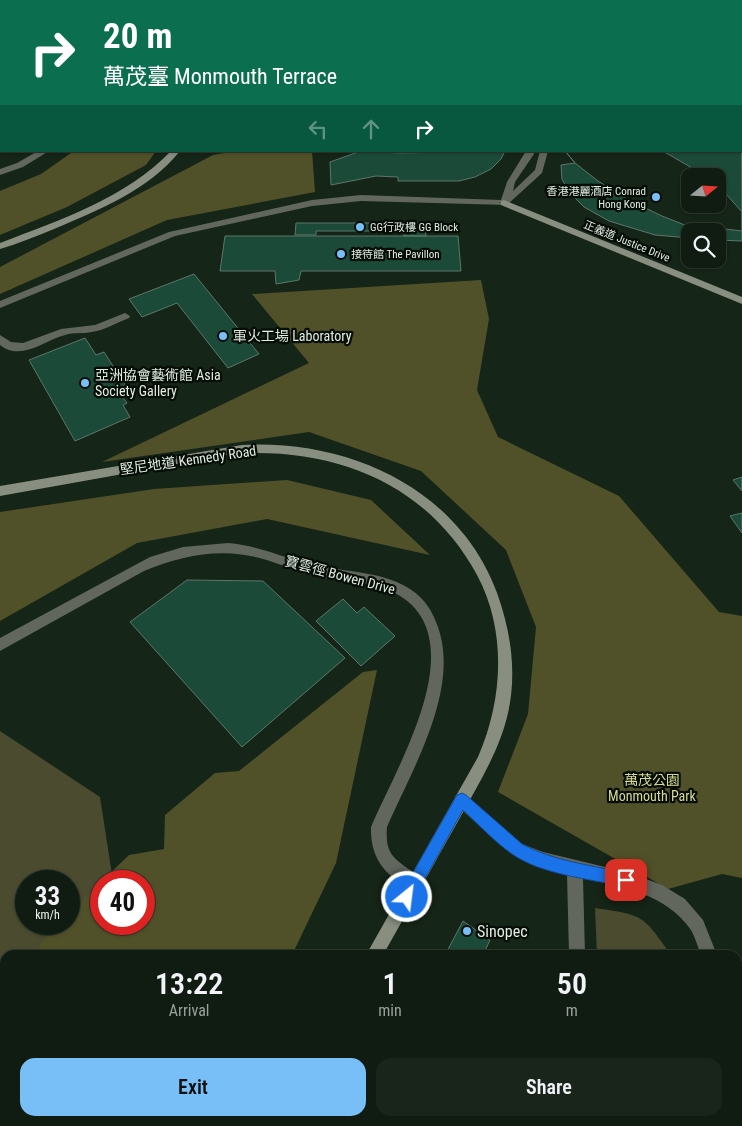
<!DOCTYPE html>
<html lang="en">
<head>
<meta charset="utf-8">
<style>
	body { margin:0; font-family:"Roboto Condensed","Noto Sans TC",sans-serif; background:#19251a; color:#f1f3f6; height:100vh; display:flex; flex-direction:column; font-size:19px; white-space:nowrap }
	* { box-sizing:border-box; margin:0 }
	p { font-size:16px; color:#9ca19f }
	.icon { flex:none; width:28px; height:28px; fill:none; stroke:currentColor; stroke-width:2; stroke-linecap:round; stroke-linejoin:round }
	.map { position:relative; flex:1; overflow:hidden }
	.drawer { position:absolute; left:0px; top:950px; width:742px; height:176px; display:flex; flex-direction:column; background:#101c11; border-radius:15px 15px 0 0; box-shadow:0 1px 4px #0004,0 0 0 1px #303a31 }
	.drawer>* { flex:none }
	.banner { position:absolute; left:0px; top:0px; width:742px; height:152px; box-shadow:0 1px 4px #0004,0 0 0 1px #303a31; background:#0b6e4f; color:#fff; overflow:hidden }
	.needle { width:32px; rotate:72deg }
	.fabs { position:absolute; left:681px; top:168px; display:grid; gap:10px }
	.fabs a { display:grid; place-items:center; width:45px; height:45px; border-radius:10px; background:#101c11; box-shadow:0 1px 4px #0004,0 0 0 1px #303a31; font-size:25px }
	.speed { position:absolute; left:15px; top:870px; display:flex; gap:10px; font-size:25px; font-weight:700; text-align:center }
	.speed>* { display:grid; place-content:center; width:65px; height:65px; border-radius:50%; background:#101c11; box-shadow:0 1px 4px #0004,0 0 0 1px #303a31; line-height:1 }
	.speed small { font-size:12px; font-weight:400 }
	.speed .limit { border:8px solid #d22; background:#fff; color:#111 }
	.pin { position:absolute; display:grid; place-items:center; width:42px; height:42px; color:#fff; margin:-21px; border-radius:10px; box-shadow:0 2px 8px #0006 }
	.me { position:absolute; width:55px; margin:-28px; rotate:29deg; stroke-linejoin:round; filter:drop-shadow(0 0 4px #0008) }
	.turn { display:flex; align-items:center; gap:18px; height:105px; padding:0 20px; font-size:22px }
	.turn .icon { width:65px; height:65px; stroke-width:2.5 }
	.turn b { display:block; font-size:35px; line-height:42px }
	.lanes { display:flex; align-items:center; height:48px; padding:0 20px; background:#0003; justify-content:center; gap:25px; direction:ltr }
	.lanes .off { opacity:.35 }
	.eta { display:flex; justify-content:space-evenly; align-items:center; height:85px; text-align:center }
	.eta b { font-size:30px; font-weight:600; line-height:35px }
	.cta { display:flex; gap:10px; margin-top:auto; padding:10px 20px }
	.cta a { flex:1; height:58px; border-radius:15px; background:#78bff7; color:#111; font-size:20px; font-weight:600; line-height:58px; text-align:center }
	.cta a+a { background:#19251a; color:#f1f3f6 }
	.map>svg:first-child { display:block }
	.green { fill:#4a4b2f; fill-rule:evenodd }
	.forest { fill:#515129 }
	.building { fill:#1b4a39; stroke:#5c766b; fill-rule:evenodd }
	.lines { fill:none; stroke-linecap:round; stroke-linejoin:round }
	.lane { fill:#62675e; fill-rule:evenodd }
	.street { fill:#62675e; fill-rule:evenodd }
	.secondary { fill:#888f80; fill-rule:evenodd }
	.route { fill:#1a73e8; stroke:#114b97 }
	.poi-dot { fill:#78bff7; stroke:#060c06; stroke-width:2 }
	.labels { text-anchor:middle; stroke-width:4.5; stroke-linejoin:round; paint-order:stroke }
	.far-poi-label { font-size:11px; fill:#e1ece2; stroke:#060c06; text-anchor:start }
	.far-street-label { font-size:11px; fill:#e1ece2; stroke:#060c06 }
	.poi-label { font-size:14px; fill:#e1ece2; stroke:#060c06; text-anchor:start }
	.street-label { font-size:14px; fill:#e1ece2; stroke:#060c06 }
	.park-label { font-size:14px; fill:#d8da95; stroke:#060c06 }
	.near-poi-label { font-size:16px; fill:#e1ece2; stroke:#060c06; text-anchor:start }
</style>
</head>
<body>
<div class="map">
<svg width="742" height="1126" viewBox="0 0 742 1126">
	<rect width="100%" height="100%" fill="#152517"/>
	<!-- green -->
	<path class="green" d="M0,731l100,66 13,84h-12v30l-22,44h-74v76l-5,4zM26,881h43v43h-43z
		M595,908c49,7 48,7 76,47h-74z"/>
	<!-- forest -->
	<path class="forest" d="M74,151h82l-10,14 -79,42 -67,28v-44l41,-17z
		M236,151h76l3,41 -148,28 -167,74v-27l213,-112z
		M481,280l8,39 -12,71 21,47 121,59 100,116 23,4v262l-20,-4 -54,15 -170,-97 30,-78 8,-87 -30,-77 -85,-79 -112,-39 -207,30 207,-99 -57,-69z
		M287,480l84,20 59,55 -163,-36 -130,24 -137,78v-109l154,-23z
		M377,670l-41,193 -44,92h-257l8,-15 16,-16h10v-10l32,-32v42h43v-43h-42l27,-26 35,-6 1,-34 50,-42 24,-2 124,-99z
		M5,1010v111h206l-2,5h-209v-112z"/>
	<!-- building -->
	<path class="building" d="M741,11l1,230 -24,-1v-9h-28v7l-35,-3 -46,-14 -25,-14 -15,-15 -7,-13 -1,-14 14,-2 -10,-12h176zM690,176h28v28h-28z
		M361,151l40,2 104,-2 -4,8 -10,10 -16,8 -16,4h-61v-4l-22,-1 -45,9 -1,-23z
		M565,151h97l6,3 38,22h-16v28h28v-19l24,27v19l-17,-2 -5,9 -2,-1v-6h-18l-38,-15 -35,-17 -29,-18 -23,-18z
		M296,223h129l1,13h-22v-5h-88v4h-21z
		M225,236h233l3,35h-160l-2,9 -23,4 -1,-13h-55z
		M194,274l65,80 -31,14 -51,-65 -35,14 -13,-18z
		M85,338l11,17 8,-3 25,39 -8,4 6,8 -4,2 7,12 -55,24 -46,-81z
		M742,477v14l-9,-11z
		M742,513v20l-12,-17z
		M187,580l76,1 82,77 -103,89 -112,-125z
		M343,599l14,14 7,-6 31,29 -34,30 -45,-45z
		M463,921l27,19 -7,15h-38z
		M738,1024l4,2v57l-4,19z
		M370,1121h64l-2,5h-56z
		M562,1121h54l-3,5h-48z
		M697,1121h35l-2,5h-34z"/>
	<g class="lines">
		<!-- lane -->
		<path class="lane" d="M741,103h1v5h-1z
			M125,313l5,3 -1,2c-13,5 -24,12 -37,14 -9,2 -18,0 -27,3 -20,5 -44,27 -65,10v-10l11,7 12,1 38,-14 34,-4z"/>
		<!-- street -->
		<path class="street" d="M38,151h11l-26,16 -23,8v-6l17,-6z
			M526,151h8v3l-19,28 -2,9 22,-21 5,-19h8l-6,22 -35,32 -146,-4 -49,5 -137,30 -175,72v-7l169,-69 143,-32 49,-5 140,5 6,-18z
			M228,543c35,3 59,17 92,23 28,6 59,6 85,20 15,8 25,20 31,36 27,64 -24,147 -49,205 -2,25 5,31 25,44 5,3 8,5 11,11l-2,6 -6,2c-29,-12 -45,-31 -44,-63 24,-58 107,-190 24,-234 -26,-13 -58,-11 -85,-18 -16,-4 -31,-12 -47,-16 -40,-12 -81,-4 -119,12l-144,80v-13l150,-81 33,-10z
			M461,793l5,2 56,49 21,8 87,21 32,12 23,14 18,21 14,35h-16c-3,-8 -6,-18 -10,-25 -25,-36 -68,-43 -108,-52l2,77h-16l-2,-81 -24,-6 -31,-14 -56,-49 -2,-5 2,-5z
			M499,1121h19l-2,5h-19z
			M677,1121h18l-2,5h-18z"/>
		<!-- secondary -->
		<path class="secondary" d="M171,151h9c-31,39 -81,59 -126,78 -18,7 -36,15 -54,20v-6c60,-23 126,-45 171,-92z
			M504,200l238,97v7l-241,-99v-4z
			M242,445c118,-6 234,53 263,174 8,31 10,63 3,94 -9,40 -32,75 -51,110 -25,44 -49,88 -74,132h-17l112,-198c25,-57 29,-126 -1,-182 -46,-85 -129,-123 -224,-122 -36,1 -72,11 -108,17 -48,9 -97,17 -145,26v-10z
			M273,1121h18l-2,5h-18z"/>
	</g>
	<!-- route -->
	<path class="route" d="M462,793l4,2 56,49c31,17 69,21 104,29l5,2 2,5 -2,5 -5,2c-35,-8 -84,-12 -114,-33 -17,-12 -33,-29 -49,-44l-51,92 -5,2 -5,-2 -2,-5 2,-5 55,-97z"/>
	<!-- markers -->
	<g class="poi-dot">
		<circle cx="656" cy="197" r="5"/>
		<circle cx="360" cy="227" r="5"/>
		<circle cx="341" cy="254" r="5"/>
		<circle cx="223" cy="336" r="5"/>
		<circle cx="85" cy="383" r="5"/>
		<circle cx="467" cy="931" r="5"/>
	</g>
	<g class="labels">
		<!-- far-poi labels -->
		<g class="far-poi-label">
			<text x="646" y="195" text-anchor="end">香港港麗酒店 Conrad<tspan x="646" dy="13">Hong Kong</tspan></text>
			<text x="370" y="231">GG行政樓 GG Block</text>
			<text x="351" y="258">接待館 The Pavillon</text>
		</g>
		<!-- far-street labels -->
		<g class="far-street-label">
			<text transform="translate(627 241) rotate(22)" y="4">正義道 Justice Drive</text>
		</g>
		<!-- poi labels -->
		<g class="poi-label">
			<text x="233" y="341">軍火工場 Laboratory</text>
			<text x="95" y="380">亞洲協會藝術館 Asia<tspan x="95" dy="16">Society Gallery</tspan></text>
		</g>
		<!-- street labels -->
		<g class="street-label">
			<text transform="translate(188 460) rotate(-8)" y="5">堅尼地道 Kennedy Road</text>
			<text transform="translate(340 575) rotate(15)" y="5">寶雲徑 Bowen Drive</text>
		</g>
		<!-- park labels -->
		<g class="park-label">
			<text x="652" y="785">萬茂公園<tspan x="652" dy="16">Monmouth Park</tspan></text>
		</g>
		<!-- near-poi labels -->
		<g class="near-poi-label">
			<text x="477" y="937">Sinopec</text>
		</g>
	</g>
</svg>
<div class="fabs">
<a><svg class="needle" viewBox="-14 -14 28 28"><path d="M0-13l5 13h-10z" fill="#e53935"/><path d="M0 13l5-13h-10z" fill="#9ca19f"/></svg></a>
<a><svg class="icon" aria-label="search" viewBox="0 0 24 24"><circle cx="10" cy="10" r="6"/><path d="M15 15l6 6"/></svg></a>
</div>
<div class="speed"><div>33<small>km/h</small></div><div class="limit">40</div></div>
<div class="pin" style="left:626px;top:880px;background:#d93025"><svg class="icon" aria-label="arrive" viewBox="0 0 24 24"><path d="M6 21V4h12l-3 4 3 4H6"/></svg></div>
<svg class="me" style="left:407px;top:897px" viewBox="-20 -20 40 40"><circle r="17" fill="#1a73e8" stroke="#fff" stroke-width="3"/><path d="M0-11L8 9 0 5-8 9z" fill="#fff"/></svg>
<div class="banner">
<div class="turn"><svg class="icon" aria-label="right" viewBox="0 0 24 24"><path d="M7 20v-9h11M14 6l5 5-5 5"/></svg><div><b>20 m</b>萬茂臺 Monmouth Terrace</div></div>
<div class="lanes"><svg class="icon off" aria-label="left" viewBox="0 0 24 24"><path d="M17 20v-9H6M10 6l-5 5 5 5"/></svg><svg class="icon off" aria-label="ahead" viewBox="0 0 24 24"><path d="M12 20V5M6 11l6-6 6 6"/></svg><svg class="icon" aria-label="right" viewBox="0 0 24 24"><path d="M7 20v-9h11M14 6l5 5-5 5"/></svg></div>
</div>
<section class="drawer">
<div class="eta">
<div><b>13:22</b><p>Arrival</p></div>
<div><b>1</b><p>min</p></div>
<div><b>50</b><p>m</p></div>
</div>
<div class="cta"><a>Exit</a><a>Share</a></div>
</section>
</div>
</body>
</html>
